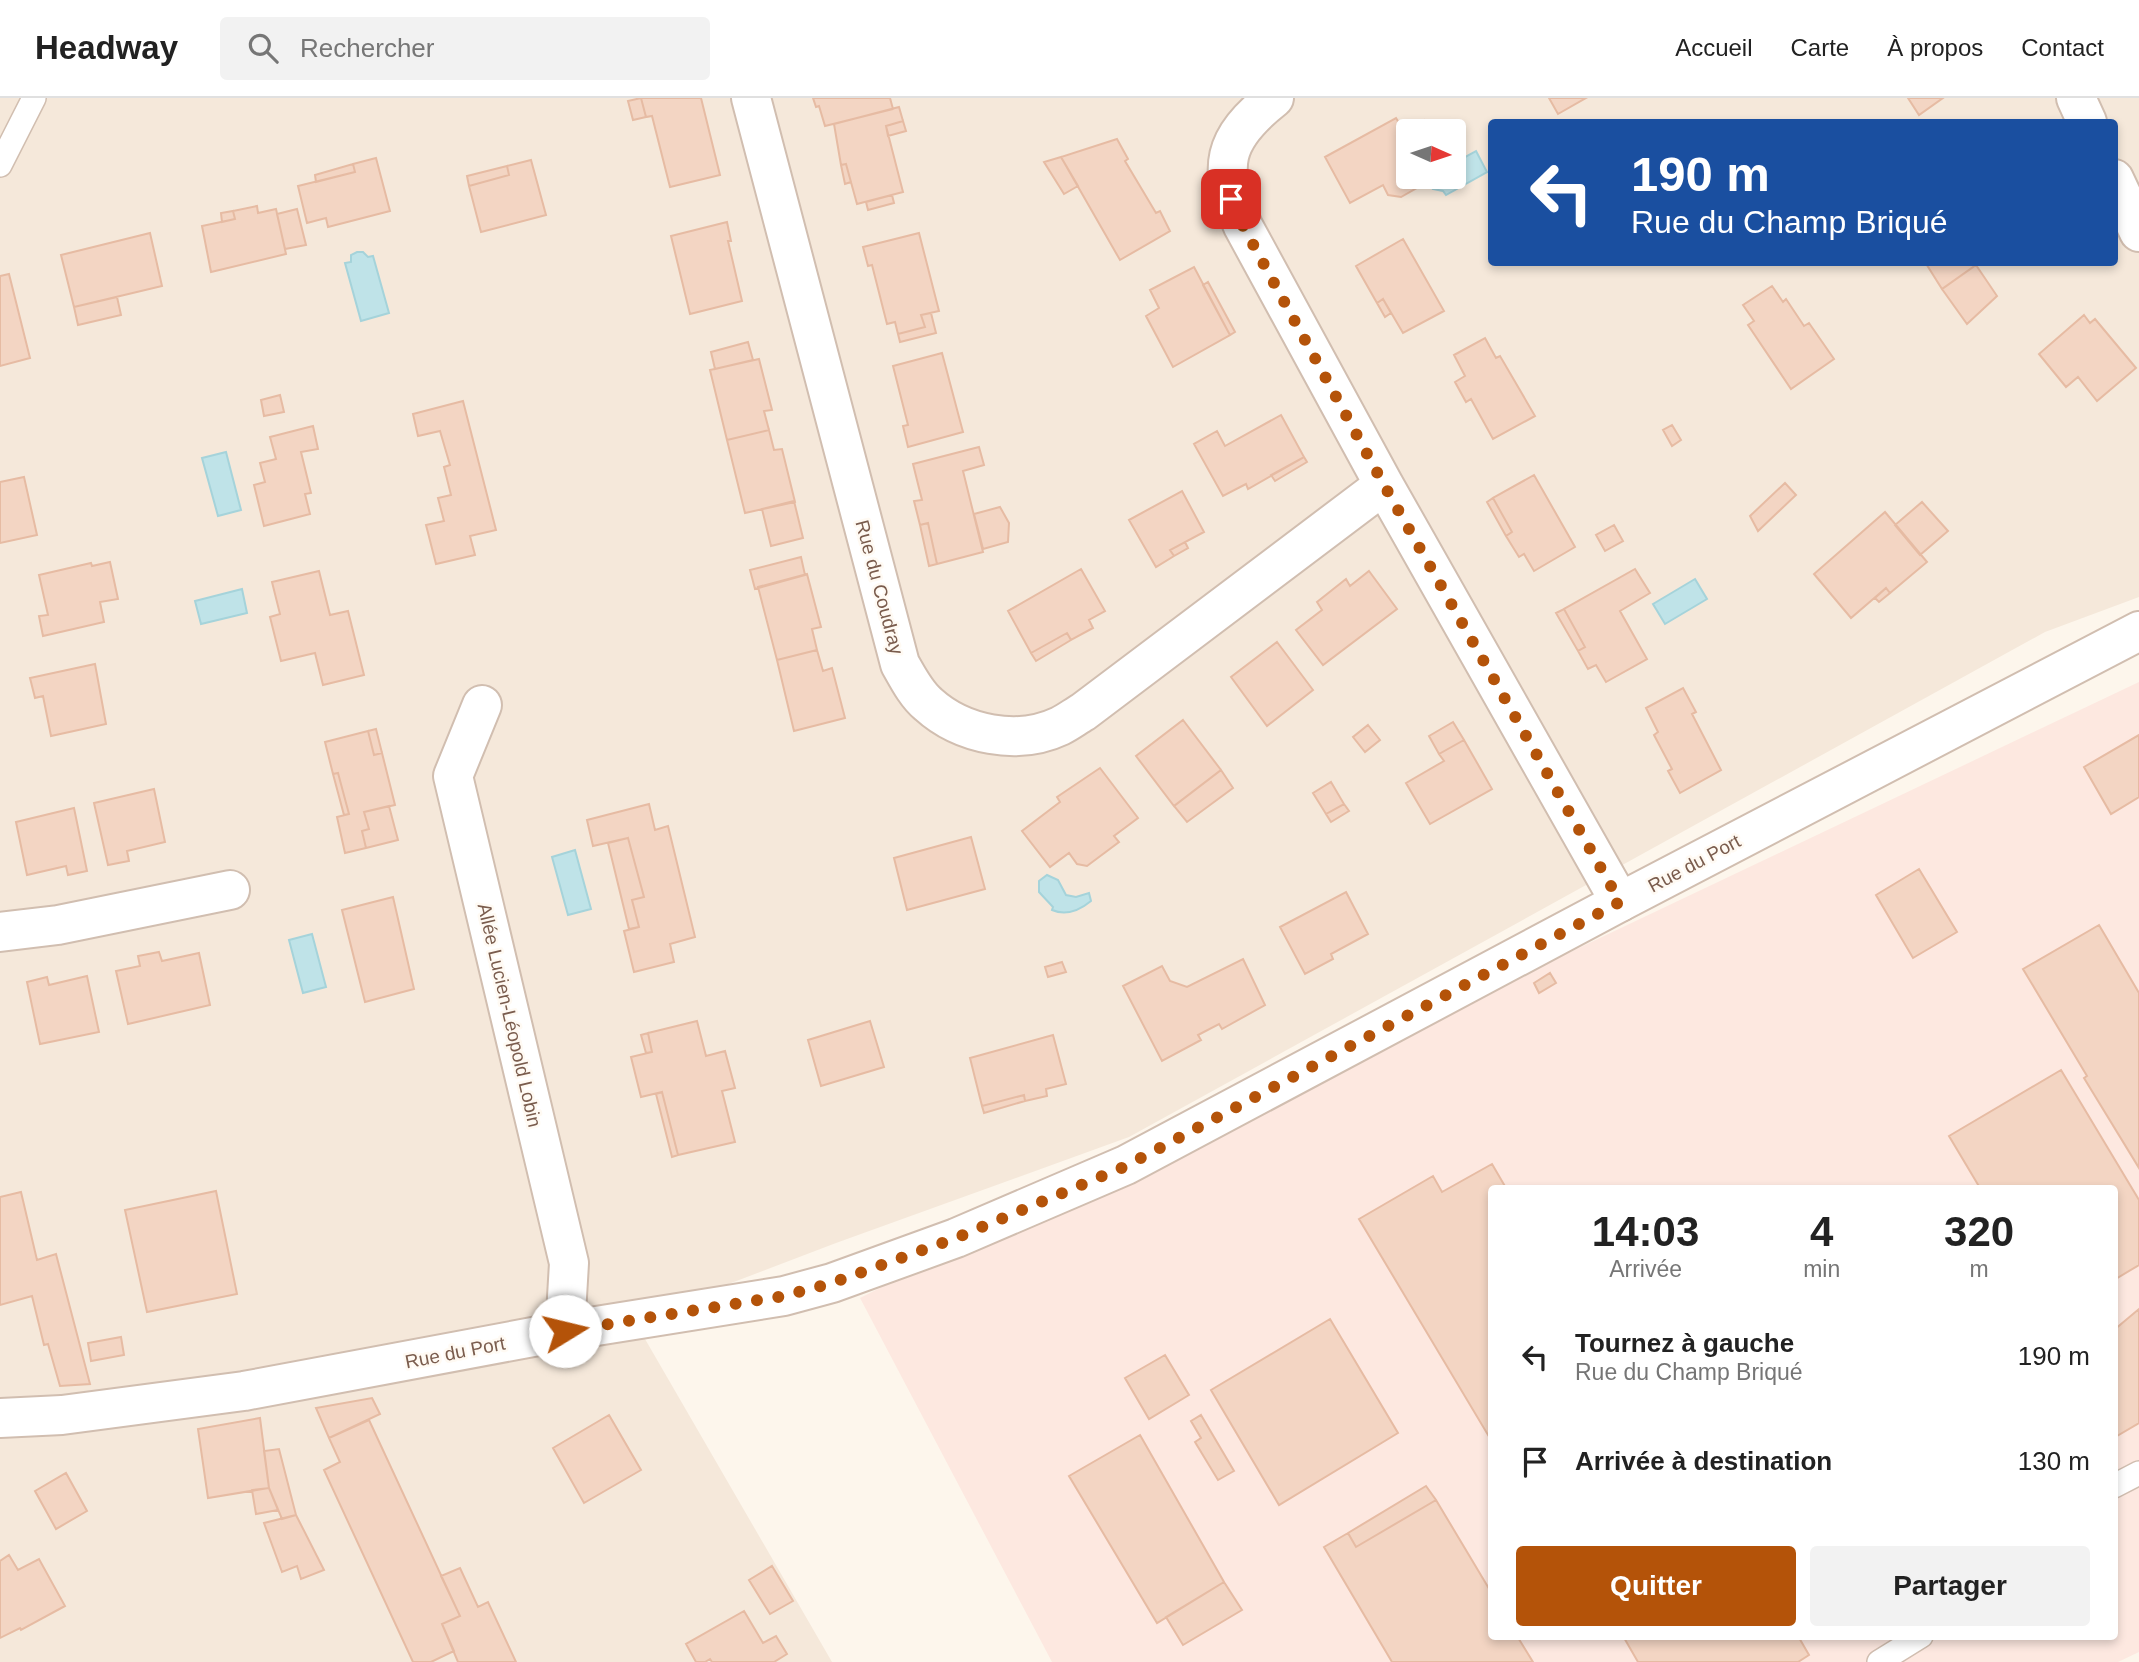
<!DOCTYPE html>
<html lang="fr">
<head>
<meta charset="utf-8">
<style>
	body { margin:0; font-family:Helvetica,sans-serif; background:#f2f2f2; color:#222; height:100vh; display:flex; flex-direction:column; font-size:26px; white-space:nowrap }
	* { box-sizing:border-box; margin:0 }
	p { font-size:23px; color:#767676 }
	.icon { flex:none; width:38px; height:38px; fill:none; stroke:currentColor; stroke-width:2; stroke-linecap:round; stroke-linejoin:round }
	.map { position:relative; flex:1; overflow:hidden }
	.sheet { position:absolute; left:1488px; top:1087px; width:630px; height:455px; display:flex; flex-direction:column; background:#fff; border-radius:7px; box-shadow:0 4px 10px #0003 }
	.sheet>* { flex:none }
	.guide { position:absolute; left:1488px; top:21px; width:630px; height:147px; border-radius:7px; box-shadow:0 4px 10px #0003; background:#1a4fa0; color:#fff; overflow:hidden }
	.needle { width:46px; rotate:93deg }
	.buttons { position:absolute; left:1396px; top:21px; display:grid; gap:14px }
	.buttons a { display:grid; place-items:center; width:70px; height:70px; border-radius:7px; background:#fff; box-shadow:0 4px 10px #0003; font-size:35px }
	.pin { position:absolute; display:grid; place-items:center; width:60px; height:60px; color:#fff; margin:-30px; border-radius:14px; box-shadow:0 4px 10px #0006 }
	.me { position:absolute; width:77px; margin:-38px; rotate:81deg; stroke-linejoin:round; filter:drop-shadow(0 0 5px #0008) }
	.turn { display:flex; align-items:center; gap:24px; height:147px; padding:0 28px; font-size:32px }
	.turn .icon { width:91px; height:91px; stroke-width:2.5 }
	.turn b { display:block; font-size:49px; line-height:60px }
	.eta { display:flex; justify-content:space-evenly; align-items:center; height:119px; text-align:center }
	.eta b { font-size:42px; font-weight:700; line-height:49px }
	.button { display:flex; gap:14px; margin-top:auto; padding:14px 28px }
	.button a { flex:1; height:80px; border-radius:7px; background:#b45309; color:#fff; font-size:28px; font-weight:700; line-height:80px; text-align:center }
	.button a+a { background:#f2f2f2; color:#222 }
	ul { padding:0; list-style:none }
	li { display:flex; align-items:center; gap:21px; height:105px; padding:0 28px }
	li div { flex:1 }
	li b { display:block; font-size:26px }
	li em { font-style:normal }
	header { display:flex; align-items:center; gap:42px; box-sizing:border-box; height:98px; padding:0 35px; background:#fff; border-bottom:2px solid #e0e0e0 }
	header strong { font-size:33px }
	nav { display:flex; gap:38px; margin-inline-start:auto; font-size:24px }
	.search { width:490px; height:63px; background:#f2f2f2; display:flex; align-items:center; gap:18px; box-sizing:border-box; padding:0 24px; border-radius:7px; color:#767676; font-size:26px }
	.map>svg:first-child { display:block }
	.residential { fill:#f5e8da; fill-rule:evenodd }
	.commercial { fill:#fde8e0; fill-rule:evenodd }
	.water { fill:#bfe3e8; stroke:#a5d3da; stroke-width:2 }
	.building { fill:#f3d5c3; stroke:#e6bba3; stroke-width:2 }
	.lines { fill:none; stroke-linecap:round; stroke-linejoin:round }
	.service-casing { stroke:#d1beb0; stroke-width:26 }
	.minor-casing { stroke:#d1beb0; stroke-width:42 }
	.tertiary-casing { stroke:#d1beb0; stroke-width:42 }
	.service { stroke:#fff; stroke-width:23 }
	.minor { stroke:#fff; stroke-width:38 }
	.tertiary { stroke:#fff; stroke-width:38 }
	.route { stroke:#b45309; stroke-width:12; stroke-dasharray:0 21.6 }
	.labels { text-anchor:middle; stroke-width:5; stroke-linejoin:round; paint-order:stroke }
	.street-label { font-size:19px; fill:#7a5c4d; stroke:#fffaf3 }
</style>
</head>
<body>
<header>
<strong>Headway</strong>
<div class="search"><svg class="icon" aria-label="search" viewBox="0 0 24 24"><circle cx="10" cy="10" r="6"/><path d="M15 15l6 6"/></svg>Rechercher</div>
<nav><a>Accueil</a><a>Carte</a><a>À propos</a><a>Contact</a></nav>
</header>
<div class="map">
<svg width="2139" height="1564" viewBox="0 0 2139 1564">
	<rect width="100%" height="100%" fill="#fdf6ec"/>
	<!-- residential -->
	<path class="residential" d="M0,0h2139v499l-94,35 -916,505 -293,106 -202,77 198,342h-832zM1491,24h623v140h-623zM1409,33h45v46h-45z"/>
	<!-- commercial -->
	<path class="commercial" d="M2139,584v970l-21,10h-1066l-192,-364 304,-153zM1491,1090h623v448h-623z"/>
	<!-- water -->
	<path class="water" d="M1476,53l11,21 -41,23 -3,-4 -10,-2 3,-12h18v-14z
		M357,154h6l5,5 5,-1 16,57 -28,8 -16,-58 6,-1v-7z
		M226,354l15,58 -23,6 -16,-58z
		M1695,481l12,20 -42,25 -12,-20z
		M242,491l5,24 -46,11 -6,-23z
		M575,752l16,59 -23,6 -16,-58z
		M1047,777l11,5 8,15 10,2 13,-4 2,8c-11,9 -25,15 -39,9l1,-3 -14,-15v-11z
		M312,836l14,53 -23,6 -14,-53z"/>
	<!-- building -->
	<path class="building" d="M641,0h60l19,77 -50,12 -18,-71 -6,1z
		M641,0l5,19 -13,3 -5,-19z
		M813,0h77l3,11 -68,17 -6,-20 -3,1z
		M1549,0h37l-28,16z
		M1908,0h35l-24,17z
		M899,9l4,14 -17,5 17,66 -46,12 -11,-40 -5,1 -7,-41z
		M1396,20l8,13 20,-11 6,11h-21v46h15l-2,8 -21,12 -13,-2 -5,-10 -33,18 -25,-46z
		M903,23l3,10 -18,5 -2,-10z
		M1117,41l11,20 -3,2 31,52 4,-2 10,20 -50,29 -59,-103z
		M1061,59l17,29 -14,8 -20,-32z
		M376,60l14,53 -62,16 -2,-9 -19,5 -9,-37 57,-14 -2,-8z
		M531,62l15,55 -65,17 -12,-46 40,-11 -2,-9z
		M353,66l2,8 -39,10 -1,-7z
		M846,66l5,18 -6,2 -4,-19z
		M507,68l2,9 -40,11 -2,-10z
		M892,97l2,8 -26,7 -2,-8z
		M257,108l1,7 18,-4 10,45 -75,18 -9,-46 33,-7 -2,-8z
		M297,111l9,36 -21,4 -8,-35z
		M233,113l2,8 -13,3 -1,-9z
		M727,124l4,19h-3l14,60 -52,13 -19,-78z
		M150,135l12,53 -88,21 -13,-52z
		M919,135l20,78 -18,4 4,12 -27,7 -3,-12 -8,2 -15,-59 -4,1 -5,-19z
		M1403,141l41,72 -41,22 -20,-34 -6,4 -21,-37z
		M1925,164h49l2,3 -34,24z
		M1976,167l21,31 -30,28 -25,-35z
		M1194,169l36,68 -57,32 -27,-51 13,-8 -9,-18z
		M9,176l21,84 -30,8v-90z
		M1208,184l27,50 -5,3 -27,-50z
		M1772,188l11,16 3,-3 18,27 5,-3 25,36 -43,30 -43,-64 6,-4 -11,-16z
		M117,199l4,18 -43,10 -4,-18z
		M1383,201l8,14 -6,4 -8,-14z
		M931,215l5,20 -36,9 -2,-8 27,-7 -4,-12z
		M2084,217l6,8 5,-4 41,49 -39,33 -19,-24 -12,10 -27,-33z
		M1485,240l11,20 4,-2 35,60 -42,23 -22,-40 -5,3 -11,-20 10,-6 -11,-21z
		M748,244l5,18 -38,9 -4,-17z
		M942,255l21,79 -55,15 -5,-21 5,-1 -15,-59z
		M759,261l13,51 -8,1 5,19 -42,10 -17,-70z
		M280,297l4,17 -20,4 -3,-16z
		M463,303l33,129 -26,6 5,19 -39,9 -10,-39 18,-4 -6,-23 13,-3 -7,-28 6,-2 -10,-34 -22,5 -5,-22z
		M1281,317l23,42 -56,32 -2,-5 -23,12 -29,-52 23,-13 8,15z
		M1672,327l9,15 -9,6 -9,-16z
		M313,328l5,23 -17,3 10,41 -6,1 5,20 -46,12 -10,-41 11,-3 -5,-19 16,-4 -6,-22z
		M769,332l5,20 8,-1 13,53 -50,11 -18,-73z
		M979,349l5,18 -21,6 20,81 -46,12 -9,-41 -8,2 -6,-24 8,-1 -9,-36z
		M1304,359l3,5 -32,19 -4,-6z
		M1534,377l41,72 -41,24 -10,-17 -5,3 -13,-21 6,-4 -19,-34z
		M24,379l13,58 -37,8v-61z
		M1785,385l11,12 -38,36 -8,-15z
		M1182,393l22,41 -34,18 4,6 -18,11 -27,-47z
		M1493,400l19,34 -6,4 -19,-34z
		M794,403l9,37 -32,8 -9,-37z
		M1922,404l26,29 -28,24 -25,-30z
		M1000,409l9,16 -1,19 -25,7 -9,-35z
		M1885,414l42,50 -37,31 -4,-5 -35,30 -37,-44z
		M928,425l9,41 -8,2 -9,-41z
		M1614,427l9,16 -18,10 -9,-16z
		M1185,444l3,6 -14,8 -4,-6z
		M801,459l4,18 -50,14 -5,-19z
		M110,464l8,37 -18,3 4,20 -61,14 -4,-20 9,-1 -9,-40 52,-12 1,3z
		M1081,471l24,42 -16,9 4,8 -22,12 -4,-7 -36,20 -23,-42z
		M1635,471l15,24 -30,18 27,48 -41,23 -10,-17 -8,4 -10,-18 7,-4 -21,-38z
		M319,473l11,44 18,-4 16,64 -41,10 -8,-32 -34,8 -11,-44 10,-3 -8,-32z
		M1369,473l28,38 -74,56 -27,-35 26,-20 -5,-8 29,-23 4,7z
		M807,476l14,53 -9,2 5,21 -40,10 -19,-73z
		M1886,490l4,5 -11,9 -4,-4z
		M1564,511l21,38 -7,4 -22,-38z
		M1067,535l4,7 -35,21 -5,-8z
		M1277,544l36,48 -46,36 -36,-49z
		M817,552l6,21 9,-3 13,50 -51,13 -17,-71z
		M95,566l11,60 -55,12 -8,-40 -8,2 -5,-20z
		M1683,590l13,24 -4,2 29,56 -41,23 -12,-22 4,-2 -18,-34 4,-3 -12,-24z
		M1183,622l38,50 -47,36 -38,-50z
		M1453,624l11,18 -25,14 -10,-18z
		M1368,627l12,15 -15,12 -12,-15z
		M376,631l6,24 -8,2 -6,-24z
		M368,633l6,24 8,-2 13,52 -31,7 5,17 -7,2 4,17 -21,5 -8,-36 12,-3 -11,-41 -5,1 -8,-32z
		M2139,637v62l-28,17 -27,-47z
		M1464,642l28,49 -62,35 -24,-41 38,-22 -5,-7z
		M1100,670l38,50 -24,18 5,6 -32,24 -10,-2 -8,-11 -19,14 -28,-36 38,-29 -3,-5z
		M1221,672l12,18 -46,34 -13,-16z
		M338,675l11,41 -5,1 -11,-41z
		M1331,684l13,22 -18,10 -13,-21z
		M154,691l11,53 -38,9 2,10 -21,4 -14,-62z
		M649,706l6,26 13,-4 27,111 -25,7 4,18 -40,10 -10,-41 15,-4 -7,-27 12,-3 -16,-59 -35,8 -6,-26z
		M1344,706l5,7 -18,11 -5,-8z
		M389,708l9,34 -32,8 -4,-17 7,-2 -5,-17z
		M74,710l13,63 -19,4 -2,-9 -39,9 -11,-53z
		M971,739l14,52 -78,21 -13,-52z
		M628,740l16,59 -12,3 7,27 -10,2 -21,-86z
		M1919,771l38,63 -44,26 -37,-63z
		M1346,794l22,42 -37,20 2,5 -28,15 -25,-47z
		M393,799l21,92 -49,13 -23,-92z
		M2099,827l40,68v175l-55,-90 3,-2 -64,-107z
		M159,854l3,9 37,-8 11,52 -82,19 -12,-53 24,-5 -2,-10z
		M1243,861l22,46 -43,24 -3,-5 -21,11 3,5 -39,21 -39,-75 39,-20 8,15 17,6z
		M1062,864l4,10 -18,5 -3,-10z
		M1550,875l6,10 -17,10 -5,-10z
		M87,878l12,56 -59,12 -13,-62 20,-5 2,8z
		M697,923l9,35 19,-5 10,37 -13,3 13,51 -57,13 -16,-63 -21,5 -10,-40 21,-5 -4,-19z
		M870,923l14,46 -63,19 -13,-46z
		M648,935l4,19 -6,1 -5,-18z
		M1053,937l13,49 -20,5 1,7 -22,5 -1,-6 -42,11 -12,-48z
		M2061,972l78,130v65l-25,15v-92h-134l-31,-52z
		M662,994l16,63 -6,2 -16,-63z
		M1024,997l1,6 -41,12 -2,-7z
		M1492,1066l14,24h-15v252l-132,-221 74,-43 9,16z
		M216,1093l21,103 -90,18 -22,-102z
		M21,1094l16,68 19,-6 34,130 -30,2 -12,-42 -4,1 -12,-49 -32,9v-108z
		M2139,1211v114l-22,13 -3,-4v-102z
		M1330,1221l68,114 -119,72 -68,-115z
		M121,1239l3,18 -33,6 -3,-18z
		M1165,1257l24,40 -40,24 -24,-41z
		M372,1300l8,16 -51,24 -13,-30z
		M609,1317l32,55 -57,33 -31,-55z
		M1201,1317l33,56 -16,9 -23,-38 6,-4 -10,-17z
		M260,1320l9,70 -61,10 -10,-69z
		M369,1322l91,196 -18,8 12,27 -23,11h-18l-89,-192 16,-8 -11,-24z
		M1140,1337l84,147 -67,41 -88,-147z
		M279,1351l17,66 -14,4 -13,-31 -5,-37z
		M66,1375l21,38 -31,18 -21,-38z
		M1426,1388l10,14 -80,47 -8,-14z
		M269,1390l9,22 -22,4 -4,-24z
		M1436,1402l55,92v44h26l16,26h-141l-68,-115 24,-14 8,14z
		M296,1417l28,55 -23,9 -4,-13 -15,6 -18,-49z
		M9,1457l9,15 21,-11 26,47 -44,24 -1,-2 -20,10v-77z
		M772,1468l21,35 -23,13 -21,-34z
		M460,1470l18,39 10,-5 28,60h-58l-16,-38 18,-8 -19,-40z
		M1224,1484l18,28 -59,35 -17,-28z
		M744,1513l19,32 13,-7 11,18 -13,8h-62l-2,-3 -5,3h-9l-10,-18z
		M1623,1538h175l11,19 -11,7h-160z"/>
	<g class="lines">
		<!-- service casing -->
		<g class="service-casing">
			<path id="service" d="M0,67l34,-67
				M2114,1388l25,-13
				M1879,1564l42,-26"/>
		</g>
		<!-- minor casing -->
		<g class="minor-casing">
			<path id="minor" d="M751,0l149,566c8,14 16,30 28,40 34,31 90,42 132,22 8,-4 16,-10 23,-14l301,-227
				M1274,0c-52,41 -57,69 -31,128l141,259 236,417
				M2076,0l11,24
				M2114,81l25,53
				M482,607l-29,71 116,487 -4,68
				M0,834l58,-7 172,-35"/>
		</g>
		<!-- tertiary casing -->
		<g class="tertiary-casing">
			<path id="tertiary" d="M0,1320l62,-3 182,-24 321,-60 219,-35 48,-13 124,-45 170,-73 494,-263 519,-271"/>
		</g>
		<!-- service -->
		<use href="#service" class="service"/>
		<!-- minor -->
		<use href="#minor" class="minor"/>
		<!-- tertiary -->
		<use href="#tertiary" class="tertiary"/>
	</g>
	<g class="lines">
		<!-- route -->
		<path class="route" d="M565,1233l219,-35 48,-13 124,-45 170,-72 494,-264 -236,-417 -141,-259 -12,-27"/>
	</g>
	<g class="labels">
		<!-- street labels -->
		<g class="street-label">
			<text transform="translate(880 489) rotate(75)" y="7">Rue du Coudray</text>
			<text transform="translate(1694 765) rotate(-28)" y="7">Rue du Port</text>
			<text transform="translate(510 917) rotate(77)" y="7">Allée Lucien-Léopold Lobin</text>
			<text transform="translate(455 1254) rotate(-11)" y="7">Rue du Port</text>
		</g>
	</g>
</svg>
<div class="buttons">
<a><svg class="needle" viewBox="-14 -14 28 28"><path d="M0-13l5 13h-10z" fill="#e53935"/><path d="M0 13l5-13h-10z" fill="#767676"/></svg></a>
</div>
<div class="pin" style="left:1231px;top:101px;background:#d93025"><svg class="icon" aria-label="arrive" viewBox="0 0 24 24"><path d="M6 21V4h12l-3 4 3 4H6"/></svg></div>
<svg class="me" style="left:565px;top:1233px" viewBox="-20 -20 40 40"><circle r="19" fill="#fff"/><path d="M0-13L10 11 0 6-10 11z" fill="#b45309"/></svg>
<div class="guide">
<div class="turn"><svg class="icon" aria-label="left" viewBox="0 0 24 24"><path d="M17 20v-9H6M10 6l-5 5 5 5"/></svg><div><b>190 m</b>Rue du Champ Briqué</div></div>
</div>
<section class="sheet">
<div class="eta">
<div><b>14:03</b><p>Arrivée</p></div>
<div><b>4</b><p>min</p></div>
<div><b>320</b><p>m</p></div>
</div>
<ul>
<li><svg class="icon" aria-label="left" viewBox="0 0 24 24"><path d="M17 20v-9H6M10 6l-5 5 5 5"/></svg><div><b>Tournez à gauche</b><p>Rue du Champ Briqué</p></div><em>190 m</em></li>
<li><svg class="icon" aria-label="arrive" viewBox="0 0 24 24"><path d="M6 21V4h12l-3 4 3 4H6"/></svg><div><b>Arrivée à destination</b></div><em>130 m</em></li>
</ul>
<div class="button"><a>Quitter</a><a>Partager</a></div>
</section>
</div>
</body>
</html>
